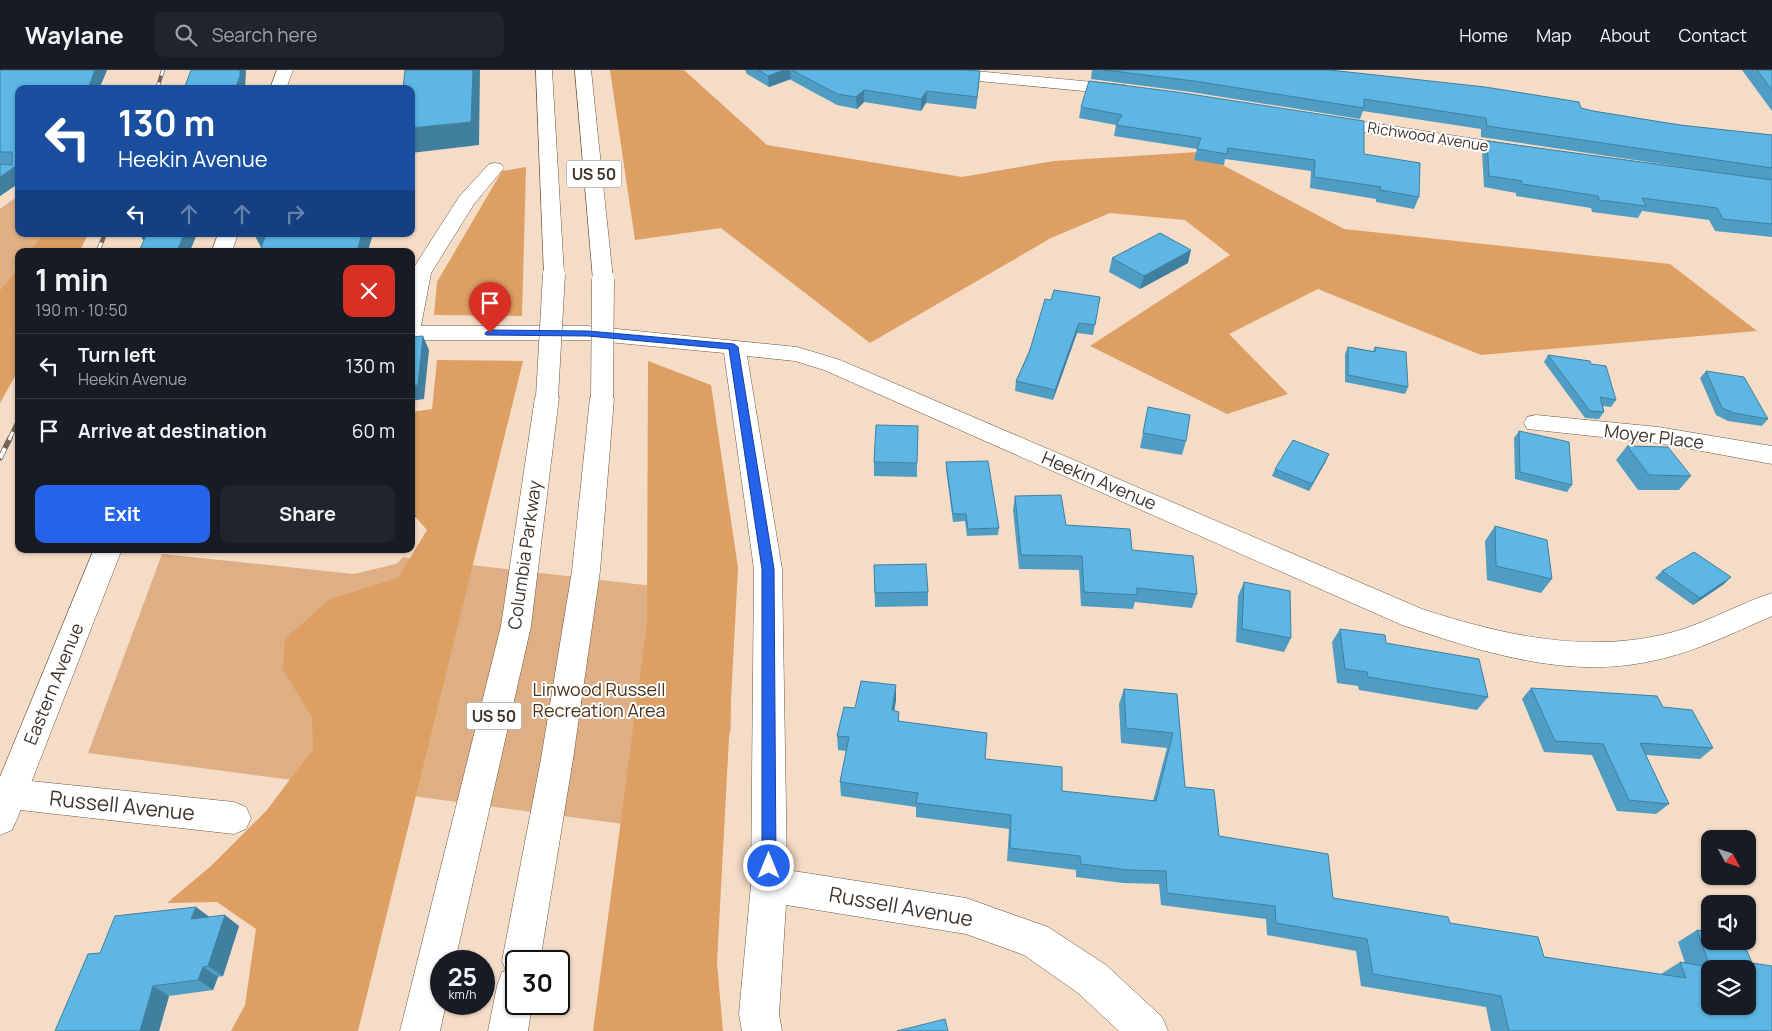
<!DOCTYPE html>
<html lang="en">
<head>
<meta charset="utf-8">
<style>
	body { margin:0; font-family:Manrope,sans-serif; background:#20242c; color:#f1f3f6; height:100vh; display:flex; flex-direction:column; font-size:19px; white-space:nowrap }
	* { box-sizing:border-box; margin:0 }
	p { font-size:16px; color:#9ea1a6 }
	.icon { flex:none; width:28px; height:28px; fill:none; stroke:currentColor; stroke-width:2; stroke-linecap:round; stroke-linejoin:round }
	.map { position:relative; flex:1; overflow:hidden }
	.sheet { position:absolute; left:15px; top:178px; width:400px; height:305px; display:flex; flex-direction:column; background:#171b24; border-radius:10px; box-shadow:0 1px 4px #0004 }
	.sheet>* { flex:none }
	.guide { position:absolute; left:15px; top:15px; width:400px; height:152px; border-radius:10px; box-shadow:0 1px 4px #0004; background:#1a4fa0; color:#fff; overflow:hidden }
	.needle { width:32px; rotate:130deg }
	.buttons { position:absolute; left:1701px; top:760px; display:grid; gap:10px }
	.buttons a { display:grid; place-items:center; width:55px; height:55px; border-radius:10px; background:#171b24; box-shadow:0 1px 4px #0004; font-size:25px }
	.speed { position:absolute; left:430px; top:880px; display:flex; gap:10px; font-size:25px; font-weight:700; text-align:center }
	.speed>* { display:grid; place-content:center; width:65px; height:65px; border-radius:50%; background:#171b24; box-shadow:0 1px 4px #0004; line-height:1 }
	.speed small { font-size:12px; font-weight:400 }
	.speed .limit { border:2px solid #111; border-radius:8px; background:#fff; color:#111 }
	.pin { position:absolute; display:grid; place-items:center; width:42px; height:42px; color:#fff; margin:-51px -21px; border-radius:50% 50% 50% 0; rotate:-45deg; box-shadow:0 0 5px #0007 }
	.pin .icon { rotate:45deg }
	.me { position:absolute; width:55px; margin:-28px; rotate:0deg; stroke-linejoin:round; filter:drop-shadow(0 0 4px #0008) }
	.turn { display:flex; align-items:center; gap:18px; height:105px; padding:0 20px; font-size:22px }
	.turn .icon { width:65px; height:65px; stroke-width:2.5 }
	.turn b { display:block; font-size:35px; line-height:42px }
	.lanes { display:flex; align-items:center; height:48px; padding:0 20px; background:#0003; justify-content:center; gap:25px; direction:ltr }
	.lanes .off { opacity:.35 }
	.round { display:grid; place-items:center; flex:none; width:52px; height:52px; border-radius:10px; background:#20242c }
	.head { display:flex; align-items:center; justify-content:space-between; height:85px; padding:0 20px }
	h1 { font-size:30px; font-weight:700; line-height:38px }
	.button { display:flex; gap:10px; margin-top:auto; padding:10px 20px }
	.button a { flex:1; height:58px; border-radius:10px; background:#2563eb; color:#fff; font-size:20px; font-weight:700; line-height:58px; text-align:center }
	.button a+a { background:#20242c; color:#f1f3f6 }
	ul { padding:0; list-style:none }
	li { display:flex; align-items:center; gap:15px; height:65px; padding:0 20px; border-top:1px solid #363941 }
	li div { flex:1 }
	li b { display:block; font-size:19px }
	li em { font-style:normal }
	header { display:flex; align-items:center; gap:30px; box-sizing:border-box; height:70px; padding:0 25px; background:#171b24; border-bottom:1px solid #363941 }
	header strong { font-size:24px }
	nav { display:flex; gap:28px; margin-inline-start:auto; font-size:18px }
	.search { width:350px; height:45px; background:#20242c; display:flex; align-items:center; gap:12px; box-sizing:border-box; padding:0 18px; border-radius:10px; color:#9ea1a6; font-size:19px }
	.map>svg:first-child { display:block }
	.green { fill:#deaf84 }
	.forest { fill:#dd9f63 }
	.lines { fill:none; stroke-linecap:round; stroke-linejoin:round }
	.minor-casing { stroke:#6c5744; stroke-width:1 }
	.major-casing { stroke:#6c5744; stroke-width:1 }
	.highway-casing { stroke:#6c5744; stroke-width:1 }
	.minor { fill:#fff; fill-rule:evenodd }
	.major { fill:#fff; fill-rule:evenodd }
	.highway { fill:#fff; fill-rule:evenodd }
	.rail-far2-casing { stroke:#736459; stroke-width:4 }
	.rail-far1-casing { stroke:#736459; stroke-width:4.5 }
	.rail-casing { stroke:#736459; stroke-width:5.5 }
	.rail-far2 { stroke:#fff; stroke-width:2.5; stroke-dasharray:7; stroke-linecap:butt }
	.rail-far1 { stroke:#fff; stroke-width:3; stroke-dasharray:9; stroke-linecap:butt }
	.rail { stroke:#fff; stroke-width:4; stroke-dasharray:11; stroke-linecap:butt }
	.highway-bridge-casing { stroke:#6c5744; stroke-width:23; stroke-linecap:butt }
	.highway-bridge { stroke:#fff; stroke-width:22 }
	.wall { fill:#509dc3 }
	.shaded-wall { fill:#417f9f }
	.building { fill:#5db6e3; stroke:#417f9f; fill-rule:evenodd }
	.route { fill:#2563eb; stroke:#184099 }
	.labels { text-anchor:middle; stroke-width:4; stroke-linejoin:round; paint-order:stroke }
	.far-street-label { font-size:15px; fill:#3f352d; stroke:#fff }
	.shield { fill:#fff; stroke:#79726c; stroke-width:1 }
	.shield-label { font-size:16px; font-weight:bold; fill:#3f352d }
	.street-label { font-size:18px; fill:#3f352d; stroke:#fff }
	.park-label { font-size:18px; fill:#4c3218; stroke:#fff }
	.near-street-label { font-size:21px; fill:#3f352d; stroke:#fff }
</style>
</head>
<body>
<header>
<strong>Waylane</strong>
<div class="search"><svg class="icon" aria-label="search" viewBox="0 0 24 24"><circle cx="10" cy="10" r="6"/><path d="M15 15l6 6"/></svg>Search here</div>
<nav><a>Home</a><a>Map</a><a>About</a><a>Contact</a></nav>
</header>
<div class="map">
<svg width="1772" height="961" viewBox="0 0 1772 961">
	<rect width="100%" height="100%" fill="#f5dcc7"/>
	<!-- green -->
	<path class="green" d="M19,125v39h66l-5,17h-61v64l-19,16v-122z
		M162,484l192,20 42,-10 7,-7 328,38v134l-32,105 -611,-81z"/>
	<!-- forest -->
	<path class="forest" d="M610,0h74l83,75 195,32 92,-16 144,-9 146,77 326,35 87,67 -276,24 -163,-66 -89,45 59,60 -61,20 -137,-68 140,-91 -45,-35 -75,-7 -59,25 -181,105 -149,-115 -86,12z
		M526,97l-4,149 -88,-1 3,-33 65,-111z
		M43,164h45l-8,17h-50z
		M19,196v103l-19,34v-112z
		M437,290l86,1 -165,670h-127l14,-26 11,-76 -39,-27 -50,1 44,-37 56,-56 46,-61 -1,-32 -29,-47 2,-31 45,-40 68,-21 29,-48 -16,-18v-100l21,-3z
		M648,291l63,24 27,183 -21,395 6,68h-130l54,-408z"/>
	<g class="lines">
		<!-- minor casing -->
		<g class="minor-casing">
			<path id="minor" d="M907,0h57l161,15 8,5 -8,5 -210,-20z
				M1326,46l195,30 6,1 3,4 -3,4 -6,1 -201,-31 -2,-4 2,-4z
				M495,93l6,1 3,4 -30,36 -43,69 -10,53h166l210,21 43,13 582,249c83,27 172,47 258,21 32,-10 61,-27 92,-37v23c-41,18 -81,38 -125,46 -83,17 -168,-11 -245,-37l-578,-255 -29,-9 -48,-5 35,213 5,301 179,28 82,29 58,38 56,52 6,14h-49l-41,-38 -54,-38 -58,-21 -180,-29 -7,109 3,17h-40l-3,-17 12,-129 3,-316 -30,-216 -137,-13h-176v-68l48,-75 30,-33z
				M1536,345l122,12 114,19v18l-114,-21 -131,-14 -3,-6 3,-6z
				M11,709l223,23 12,5 5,11 -5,11 -12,5 -223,-25 -11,-4v-22z"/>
		</g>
		<!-- major casing -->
		<g class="major-casing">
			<path id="major" d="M277,0h16l-7,19h-16z
				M218,164h20l-6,17h-20z
				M94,479h28l-105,270 -5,11 -12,5v-58z"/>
		</g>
		<!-- highway casing -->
		<g class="highway-casing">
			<path id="highway" d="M536,0h16l12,204 -3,4 -7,2 -7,-2 -3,-4z
				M575,0h16l22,209 -3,4 -7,2 -7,-2 -3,-4z
				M547,319l8,3 4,5 -28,229 -76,335h-14v43h5l-6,27h-40l101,-405 34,-229 4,-5z
				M602,320l8,3 4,5 -14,173 -27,188 -33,202h-24v43h16l-4,27h-40l9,-45 5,-14 4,-1 -4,-10 39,-202 31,-188 18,-173 4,-5z"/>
		</g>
		<!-- minor -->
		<use href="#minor" class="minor"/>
		<!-- major -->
		<use href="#major" class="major"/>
		<!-- highway -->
		<use href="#highway" class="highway"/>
		<!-- rail-far2 casing -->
		<g class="rail-far2-casing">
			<path id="rail-far2" d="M157,19l6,-19"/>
		</g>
		<!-- rail-far1 casing -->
		<g class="rail-far1-casing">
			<path id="rail-far1" d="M98,181l7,-17
				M9,370l10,-21"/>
		</g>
		<!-- rail casing -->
		<g class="rail-casing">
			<path id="rail" d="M0,388l10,-20"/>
		</g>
		<!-- rail-far2 -->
		<use href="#rail-far2" class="rail-far2"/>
		<!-- rail-far1 -->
		<use href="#rail-far1" class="rail-far1"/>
		<!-- rail -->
		<use href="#rail" class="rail"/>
		<!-- highway-bridge casing -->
		<g class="highway-bridge-casing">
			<path id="highway-bridge" d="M547,327l7,-123
				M602,328l1,-119"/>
		</g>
		<!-- highway-bridge -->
		<use href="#highway-bridge" class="highway-bridge"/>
	</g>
	<!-- wall -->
	<path class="wall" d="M0,0h107l-8,19 -80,94 -19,13v-32h12h-12z
		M745,0h219l15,13 -3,26 -50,-6 -5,8 -57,-9 -7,7 -20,-4 -46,-25v-1l-22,8 -22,-13z
		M1092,0h238l251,38 12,3 87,14 92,10v102l-57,-6 -6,-11 -67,-9 -4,7 -46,-6 -1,-4 -75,-12v-3l-32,-6 -2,-35 5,-11 208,28 -214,-32v-8l-118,-18 -3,8 -169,-27 -100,-13z
		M1742,0h30v41z
		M1081,37l283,47 55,43 -5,12 -38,-7v-3l-66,-11 1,-17 -86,-12 -1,6 -30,-5 3,-11 -83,-13 2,-11 -37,-7z
		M1112,188l76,5 -48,26 -31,-17z
		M1100,227l-7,38 -16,-2 -24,67 -38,-9 1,-10 35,-81z
		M1348,277l25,4 2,-4 33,40 -3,7 -60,-12v-28z
		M1548,285l43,9 25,36 -5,7 -8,-1 1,6 -5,7 -14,-1 -41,-56z
		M1706,301l62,48 -6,7 -34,-5 -12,-6 -16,-37z
		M1148,337l38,34 -4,14 -42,-7z
		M1519,361l53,54 -5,7 -52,-13 -1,-41z
		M1627,376l64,30 -12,14h-41l-22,-30z
		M1326,391l-17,30 -37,-15 3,-7z
		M874,392l43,1v14l-43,-1z
		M946,392l53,66 -1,7 -31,1 -2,-15 -12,1 -7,-53z
		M1015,426l51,29 66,25 65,44 -5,14 -57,-6 -2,7 -52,-3 -2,-36 -60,-1 -6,-59z
		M1495,456l57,53 -11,14 -54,-13 -2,-39z
		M372,479h23l-2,2z
		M874,495l54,27v14l-53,1z
		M1662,501l62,13 -31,21 -38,-27z
		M1244,512l47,56 -7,14 -48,-10 2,-46z
		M1340,559l46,14 102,54 -11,13 -118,-20 -1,-4 -21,-3 -5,-41z
		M896,615v15l-2,11 5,1v10l86,37 77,32 91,10 14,-53 -46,-5 -2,-39 5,-15 53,5 8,93 34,49 114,62 117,25 94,34 117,18v-1l19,-12 5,1 -7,-21 19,-12 75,101h-281l-5,-24 -125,-21 -5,-35 -89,-16 -1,-16 -105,-14 -2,-21 -36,-1 -47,-6v-7l-69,-9 2,-32 -93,-12v-10l-75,-11 -1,-14 6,-31 -8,-1 -1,-14 18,-28z
		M1531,618l132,19 50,41 -13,11 -54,-4 23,49 -13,10 -39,-3 -25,-56 -48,-3 -22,-53z
		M209,847l30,9 -16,50 -5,1 -5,13 -44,6 -10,35h-104l45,-78z"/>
	<!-- shaded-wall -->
	<path class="shaded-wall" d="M95,0h12l-8,19h-11z
		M240,0h6l-1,19h-10z
		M473,0h7l-1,75 -68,8v-25z
		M784,0h6l1,9 -22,8 -1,-11z
		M980,1l-1,12 -3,26 1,-12z
		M864,20v12l-7,7 -1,-12z
		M927,21l-1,12 -5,8v-12z
		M19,94v19l-19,13v-19z
		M147,164l1,14 -8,-13z
		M184,164h13l-7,17h-13z
		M362,164h11l-5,17h-11z
		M265,167l-2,14 -7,-13z
		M1191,180l-3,13 -48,26 4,-13z
		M1079,253l-2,10 -24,67 2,-10z
		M423,266l6,14 -5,49 -13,2v-15z
		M1329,384l-3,7 -17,30 3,-7z
		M411,437l5,9 -5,7z
		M1731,507l-7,7 -31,21 7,-7z
		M896,615v15l-4,25v-15z
		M196,837l15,11 -20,1z
		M225,845l14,11 -16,50 -15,-10z
		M203,897l15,10 -5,13 -15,-10z
		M153,916l16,10 -10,35h-19z"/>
	<!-- building -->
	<path class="building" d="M0,0h95l-7,19h-69v75l-19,13v-13l12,1v-13h-12z
		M191,0h49v6l-5,13h-51z
		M405,0h68l-2,52 -60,6v-39h-8z
		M758,0h26l-16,6z
		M792,0h172l16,1 -3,26 -50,-6 -6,8 -57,-9 -8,7 -19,-3z
		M1104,0h226l155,17 94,15 2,6 12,3 87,14 92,10v33l-285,-42 -1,-8 -122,-19v9l-170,-27z
		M1757,0h15v20z
		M1089,11l88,11 187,29v33l56,9 -1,34 -39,-7 1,-3 -67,-10 1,-17 -87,-12 -1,6 -30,-5 4,-11 -85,-13 6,-10 -41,-8z
		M1487,71l285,39v44l-49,-5 -6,-11 -75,-10 4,8 -47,-6 -1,-4 -76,-12v-3l-33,-5z
		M1160,163l31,17 -47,26 -32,-18z
		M141,164h43l-7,17h-38l8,-17 -7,1z
		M257,164h105l-5,17h-97l5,-14 -9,1z
		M1054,220l46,7 -5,28 -16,-2 -24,67 -39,-9 13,-28 16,-54 6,1z
		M423,266l-5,49 -7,1v-49z
		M1348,277l27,5v-5l31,5 2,35 -60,-12z
		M1548,285l42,6 1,3 15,2 10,34 -16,-3 4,15 -14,-1z
		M1706,301l38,6 24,42 -34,-6 -12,-5z
		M1148,337l42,8 -4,26 -43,-8z
		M876,355l42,1 -1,37 -43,-1z
		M1519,361l50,11 3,43 -52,-13z
		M1293,370l36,14 -17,30 -37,-15z
		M1627,376l41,1 23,29 -42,-1z
		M988,391l11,67 -31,1 -2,-15h-13l-7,-52z
		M1061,425l5,30 64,4 2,21 61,6 4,38 -60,-6v7l-53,-3 -2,-36 -61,-1 -6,-59z
		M1495,456l52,14 5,39 -56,-13z
		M1694,482l37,25 -31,21 -38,-27z
		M926,494l2,28 -53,1 -1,-28z
		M1244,512l46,9 1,47 -49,-9z
		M1340,559l45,6 1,8 93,16 9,38 -120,-20 -1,-5 -22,-3z
		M861,611l35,4 -4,25 7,2 -1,9 89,12 -2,26 77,8v24l94,10 17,-68 -47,-5 -2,-39 53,5 8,93 29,3 5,46 109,18 5,44 115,19 2,6 88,14 6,20 142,21 -6,-16 30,5 -13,-37 13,2v9h33l9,22 20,3v65h-263l-8,-35 -128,-22 -6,-35 -91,-16 -1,-17 -108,-13 -1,-22 -38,-1 -47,-6 -1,-8 -70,-8 1,-33 -95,-12 2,-10 -78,-11 9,-45 -12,-1 7,-29 11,1zM1710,899h38v37h-38z
		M1531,618l126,8 6,11 29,3 21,38 -73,-5 29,61 -40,-4 -26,-56 -48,-3z
		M196,837l-5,12 34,-4 -17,51 -5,1 -5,13 -45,6 -13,45h-85l33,-77 12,-1 15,-37z
		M945,949l3,12h-51z"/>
	<!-- route -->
	<path class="route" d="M490,260l98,1 146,13 4,3 36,222 2,297 -2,5 -5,2 -5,-2 -2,-5v-297l-33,-220 -141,-13 -102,-1 -1,-2z"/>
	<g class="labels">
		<!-- far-street labels -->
		<g class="far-street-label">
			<text transform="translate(1428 67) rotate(9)" y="5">Richwood Avenue</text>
		</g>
		<!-- shield labels -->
		<g class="shield">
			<rect x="566.5" y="90.5" width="55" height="27" rx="4"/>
			<rect x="466.5" y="632.5" width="55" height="27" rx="4"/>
		</g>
		<g class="shield-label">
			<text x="594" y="110">US 50</text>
			<text x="494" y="652">US 50</text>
		</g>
		<!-- street labels -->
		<g class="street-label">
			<text transform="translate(1654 367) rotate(7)" y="6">Moyer Place</text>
			<text transform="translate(1099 411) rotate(23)" y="6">Heekin Avenue</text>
			<text transform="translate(525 485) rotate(-82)" y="6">Columbia Parkway</text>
			<text transform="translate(54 614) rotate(-68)" y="6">Eastern Avenue</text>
		</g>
		<!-- park labels -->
		<g class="park-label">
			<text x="599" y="626">Linwood Russell<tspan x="599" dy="21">Recreation Area</tspan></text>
		</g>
		<!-- near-street labels -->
		<g class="near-street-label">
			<text transform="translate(122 736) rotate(6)" y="7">Russell Avenue</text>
			<text transform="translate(901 837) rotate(10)" y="7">Russell Avenue</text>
		</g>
	</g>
</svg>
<div class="buttons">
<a><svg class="needle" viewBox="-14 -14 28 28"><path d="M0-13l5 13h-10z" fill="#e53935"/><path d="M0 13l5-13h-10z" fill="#9ea1a6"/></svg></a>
<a><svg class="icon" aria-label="sound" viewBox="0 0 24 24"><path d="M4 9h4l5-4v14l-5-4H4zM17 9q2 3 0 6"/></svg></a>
<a><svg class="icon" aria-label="layers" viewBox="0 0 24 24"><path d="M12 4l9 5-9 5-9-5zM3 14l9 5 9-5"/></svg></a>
</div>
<div class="speed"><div>25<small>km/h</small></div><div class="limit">30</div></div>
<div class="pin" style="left:490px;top:263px;background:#d93025"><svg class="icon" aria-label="arrive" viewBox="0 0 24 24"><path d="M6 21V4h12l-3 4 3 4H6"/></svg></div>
<svg class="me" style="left:769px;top:796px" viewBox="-20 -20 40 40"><circle r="17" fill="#2563eb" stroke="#fff" stroke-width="3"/><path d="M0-11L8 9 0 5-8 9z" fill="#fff"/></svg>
<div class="guide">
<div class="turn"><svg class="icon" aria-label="left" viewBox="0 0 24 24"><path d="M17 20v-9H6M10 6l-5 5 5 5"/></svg><div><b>130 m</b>Heekin Avenue</div></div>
<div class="lanes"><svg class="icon" aria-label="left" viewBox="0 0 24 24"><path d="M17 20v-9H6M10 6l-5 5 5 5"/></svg><svg class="icon off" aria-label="ahead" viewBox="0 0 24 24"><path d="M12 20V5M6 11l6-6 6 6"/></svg><svg class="icon off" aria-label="ahead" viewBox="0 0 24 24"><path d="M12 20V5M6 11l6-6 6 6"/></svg><svg class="icon off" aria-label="right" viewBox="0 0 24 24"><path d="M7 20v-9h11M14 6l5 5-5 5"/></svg></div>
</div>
<section class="sheet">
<div class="head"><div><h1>1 min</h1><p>190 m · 10:50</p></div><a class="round" style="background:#d93025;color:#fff"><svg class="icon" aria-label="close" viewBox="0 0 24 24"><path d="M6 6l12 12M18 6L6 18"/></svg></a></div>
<ul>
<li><svg class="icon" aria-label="left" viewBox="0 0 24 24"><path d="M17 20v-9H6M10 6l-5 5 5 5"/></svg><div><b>Turn left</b><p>Heekin Avenue</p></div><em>130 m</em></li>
<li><svg class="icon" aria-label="arrive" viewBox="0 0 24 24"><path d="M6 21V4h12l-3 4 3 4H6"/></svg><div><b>Arrive at destination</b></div><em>60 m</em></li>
</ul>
<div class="button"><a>Exit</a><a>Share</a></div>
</section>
</div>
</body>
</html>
